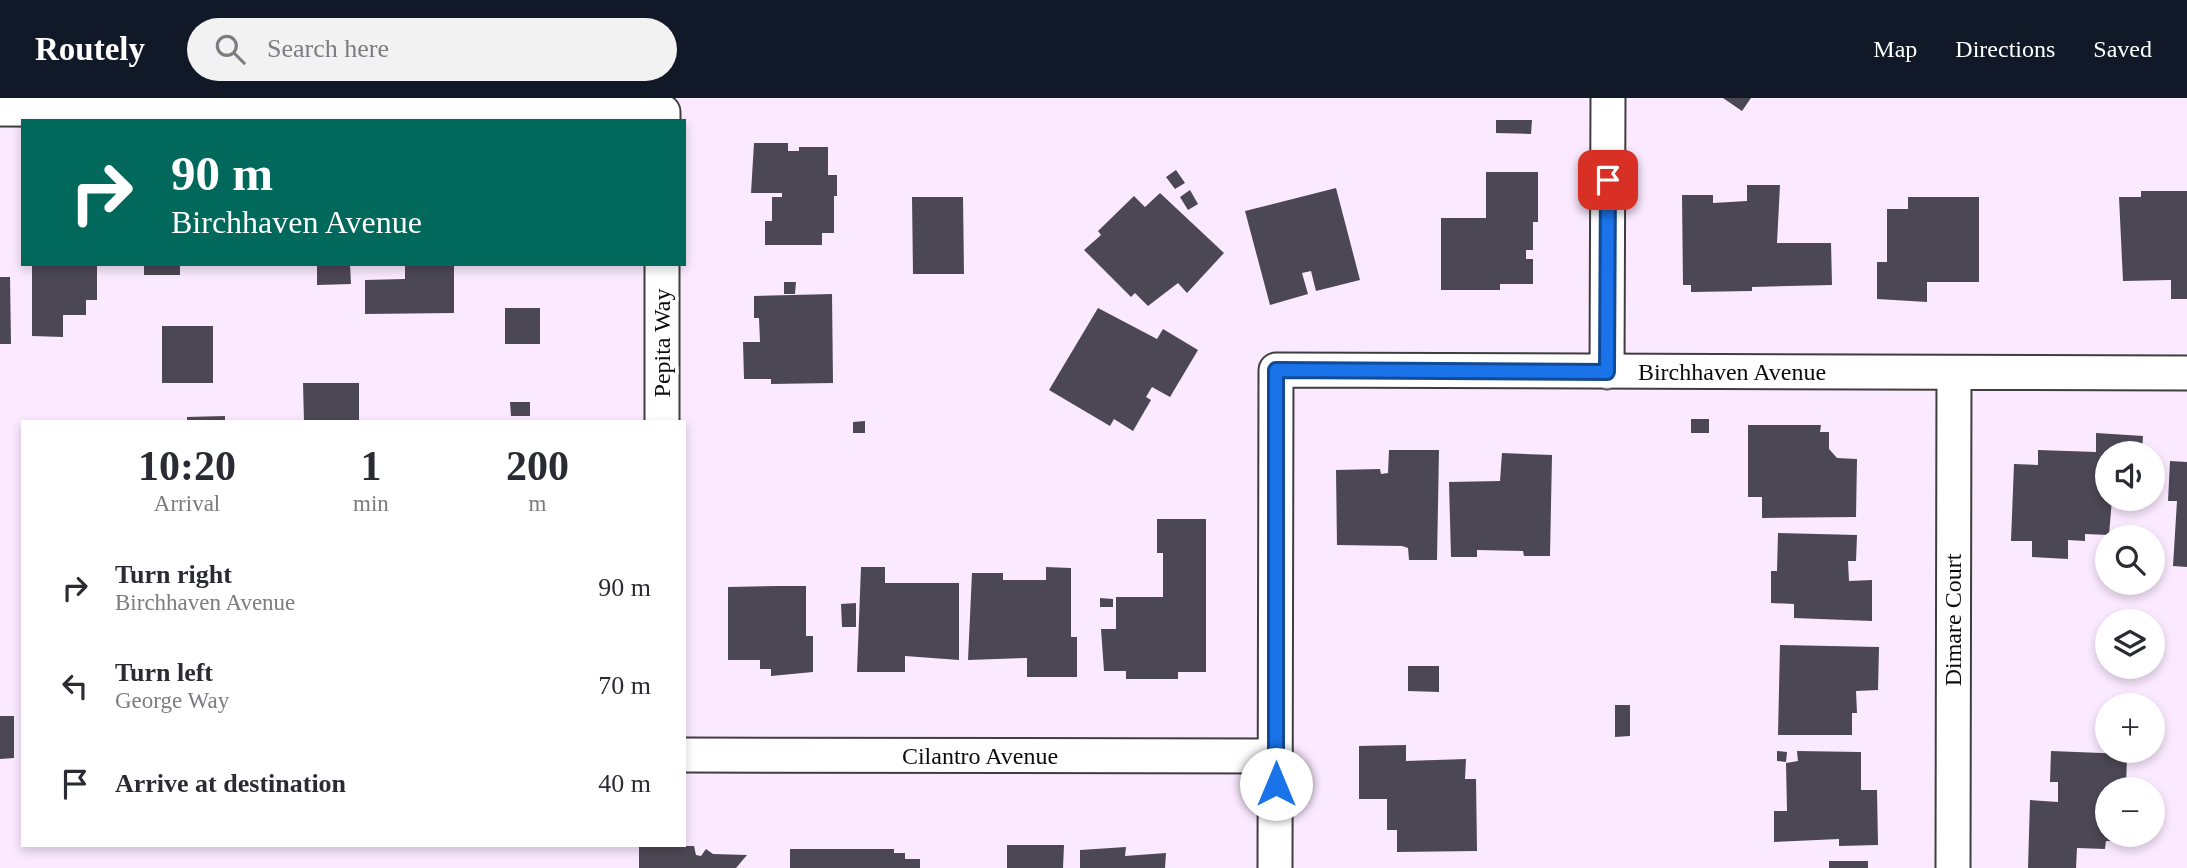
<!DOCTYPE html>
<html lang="en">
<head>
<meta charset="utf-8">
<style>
	body { margin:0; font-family:"Times New Roman",serif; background:#f2f2f3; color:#2b2b33; height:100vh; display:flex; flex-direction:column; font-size:26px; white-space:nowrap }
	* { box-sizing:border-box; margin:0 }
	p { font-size:23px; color:#7c7c81 }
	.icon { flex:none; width:38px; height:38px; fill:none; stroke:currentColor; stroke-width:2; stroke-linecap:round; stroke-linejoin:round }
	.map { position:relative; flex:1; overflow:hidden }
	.drawer { position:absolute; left:21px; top:322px; width:665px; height:427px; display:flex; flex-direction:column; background:#fff; border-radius:0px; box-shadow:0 4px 10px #0003 }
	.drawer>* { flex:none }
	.guide { position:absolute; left:21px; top:21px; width:665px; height:147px; border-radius:0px; box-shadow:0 4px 10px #0003; background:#00695c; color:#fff; overflow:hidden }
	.tools { position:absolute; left:2095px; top:343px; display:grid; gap:14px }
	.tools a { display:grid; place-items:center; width:70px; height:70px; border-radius:50%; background:#fff; box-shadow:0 4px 10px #0003; font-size:35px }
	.pin { position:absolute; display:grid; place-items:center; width:60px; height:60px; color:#fff; margin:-30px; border-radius:14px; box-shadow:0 4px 10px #0006 }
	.me { position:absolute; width:77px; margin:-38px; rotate:0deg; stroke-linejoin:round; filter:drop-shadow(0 0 5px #0008) }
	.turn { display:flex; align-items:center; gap:24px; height:147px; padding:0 35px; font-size:32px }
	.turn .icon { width:91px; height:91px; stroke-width:2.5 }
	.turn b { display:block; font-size:49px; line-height:60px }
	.eta { display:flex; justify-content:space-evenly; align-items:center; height:119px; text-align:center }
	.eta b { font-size:42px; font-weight:600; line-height:49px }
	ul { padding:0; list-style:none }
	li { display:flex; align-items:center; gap:21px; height:98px; padding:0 35px }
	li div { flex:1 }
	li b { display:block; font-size:26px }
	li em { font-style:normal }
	header { display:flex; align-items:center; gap:42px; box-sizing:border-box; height:98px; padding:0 35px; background:#111827; color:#fff }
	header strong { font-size:33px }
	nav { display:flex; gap:38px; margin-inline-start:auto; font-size:24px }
	.search { width:490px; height:63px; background:#f2f2f3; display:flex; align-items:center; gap:18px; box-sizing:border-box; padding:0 24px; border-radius:38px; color:#7c7c81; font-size:26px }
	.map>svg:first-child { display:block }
	.building { fill:#4c4754 }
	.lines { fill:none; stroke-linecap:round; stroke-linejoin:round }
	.street-casing { stroke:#3e3e3e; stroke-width:37 }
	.street { stroke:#fff; stroke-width:33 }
	.route-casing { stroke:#114b97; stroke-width:18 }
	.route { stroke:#1a73e8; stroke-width:12 }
	.labels { text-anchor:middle; stroke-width:7; stroke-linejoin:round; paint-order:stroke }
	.street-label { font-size:24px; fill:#0b0b0b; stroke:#fff }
</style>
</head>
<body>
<header>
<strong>Routely</strong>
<div class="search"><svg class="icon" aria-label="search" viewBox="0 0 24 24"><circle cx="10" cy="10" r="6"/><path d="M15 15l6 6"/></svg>Search here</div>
<nav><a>Map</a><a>Directions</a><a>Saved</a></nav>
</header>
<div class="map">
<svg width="2187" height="770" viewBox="0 0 2187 770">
	<rect width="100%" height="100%" fill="#fbe9ff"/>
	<!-- building -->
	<path class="building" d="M1723,0h28l-9,13z
		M1496,22h36l-1,14 -35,-1z
		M754,45h34v8h11v-4h29v28h9v21h-3v37h-12v12h-57v-24h7v-24h10v-4h-31z
		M1176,72l9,13 -10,6 -9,-12z
		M1486,74h52v50h-5v28h-7v9h7v25h-33v6h-59v-72h45z
		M1747,87h33l-3,58h54l1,42 -80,2v4l-61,1v-7h-8l-1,-90h31v8l34,-2z
		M1336,90l24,92 -44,11 -5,-20 -9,2 6,21 -38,11 -25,-94z
		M1190,92l8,14 -10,6 -8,-13z
		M2141,93h46v108h-16v-19l-48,1 -4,-84h22z
		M1160,95l64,60 -37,40 -9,-10 -30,23 -13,-13 -4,4 -47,-47 17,-15 -3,-4 36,-35 11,11z
		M912,99h51l1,77h-51z
		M1908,99h71v85h-52v20l-50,-3v-37h10v-53h21z
		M32,166h65v36h-11v15h-23v22l-31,-1z
		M144,166h36v11h-36z
		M317,166h33l1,20 -34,1z
		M405,166h49v49l-89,1v-34l40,-1z
		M0,179h10l1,67h-11z
		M784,184h12l-1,12h-11z
		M832,196l1,89 -62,1v-5h-27l-1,-37h17l-1,-24h-5v-22z
		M505,210h35v36h-35z
		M1098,210l59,31 6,-10 35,21 -28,47 -18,-10 -6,10 5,3 -18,31 -19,-12 -4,7 -61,-36z
		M162,228h51v57h-51z
		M303,285h56v39h-55z
		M510,304h20v14h-19z
		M225,318v6h-38v-5z
		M1691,321h18v14h-18z
		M865,323v12h-12v-11z
		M1748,327h73l-1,7h9v17l8,9 20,1 -1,58 -94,1v-21h-14z
		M2096,335l47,3 -1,17h-35v46h5l-3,36 -24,-1v7l-17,-1v19l-36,-2v-16h-21l3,-77 24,1v-15l58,2z
		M1389,352h50l-2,110h-28l-1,-12 -6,-2 -65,-1 -1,-75 44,-1 1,5 7,-1z
		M1502,355l50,2 -2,101h-26l-1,-5 -46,-1v7h-26l-2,-75 51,-1z
		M2170,363l17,1v105l-14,-1 4,-65h-9z
		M1157,421h49v153h-28v7h-52v-8h-22l-3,-42h15v-32h47v-44h-6z
		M1778,435l79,2 -1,26h-8l1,20 23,-1v41l-78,-3v-14l-23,-1v-32h6z
		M861,469h24v16h74v77l-54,-4v16h-48z
		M1046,469l25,1v69h6v40h-50v-19l-59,2 4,-87h31v7h43z
		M778,488h28v50h7v36l-42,4v-7h-11v-9h-32v-73z
		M1100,500l13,1v8h-13z
		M856,505v24h-14l-1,-23z
		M1780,547l99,2 -1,43 -22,1 1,22h-5v22h-74z
		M1408,568h31v26l-31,-1z
		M1615,607h15v31l-15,1z
		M0,618h14v42l-14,1z
		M1406,647v16l60,-2 -1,20h11l1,72 -80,1v-22h-10v-31h-28v-53z
		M1777,653l10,1 -1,10 -9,-1z
		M1797,653l64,1v38h16l1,55 -39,1v-7l-65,3v-31h13l-1,-48 12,-2z
		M2051,653l76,3 -1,35h-19v46h37v7l-38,-1 -1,8 -28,-1 -1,20h-48l2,-68 28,2v-20h-8z
		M1007,747h57l-1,23h-56z
		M639,748h55l2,9 5,1 5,-7 7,5 34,1 -11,13h-97z
		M1126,749l-1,9 41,-3 -1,15h-85v-18z
		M790,751h104v4h11v6h15v9h-130z
		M1829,763h39v7h-39z"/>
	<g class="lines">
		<!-- street casing -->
		<g class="street-casing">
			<path id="street" d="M0,11l663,3v9
				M1607,274l1,-274
				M662,324v-158
				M684,657l592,1
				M1275,770l1,-498 911,3
				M1953,770l1,-495"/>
		</g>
		<!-- street -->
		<use href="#street" class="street"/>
	</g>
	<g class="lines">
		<!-- route casing -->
		<g class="route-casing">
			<path id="route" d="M1276,686v-414l331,2 1,-192"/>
		</g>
		<!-- route -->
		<use href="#route" class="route"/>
	</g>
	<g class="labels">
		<!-- street labels -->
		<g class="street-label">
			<text transform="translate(662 245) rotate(-90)" y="8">Pepita Way</text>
			<text x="1732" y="282">Birchhaven Avenue</text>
			<text transform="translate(1953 522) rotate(-90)" y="8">Dimare Court</text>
			<text x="980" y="666">Cilantro Avenue</text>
		</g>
	</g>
</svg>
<div class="tools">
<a><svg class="icon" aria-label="sound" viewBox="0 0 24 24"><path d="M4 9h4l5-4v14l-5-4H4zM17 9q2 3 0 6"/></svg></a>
<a><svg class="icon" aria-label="search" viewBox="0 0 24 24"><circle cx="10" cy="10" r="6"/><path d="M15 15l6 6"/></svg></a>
<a><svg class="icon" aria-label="layers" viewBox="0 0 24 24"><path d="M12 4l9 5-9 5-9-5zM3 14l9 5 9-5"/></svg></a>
<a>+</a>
<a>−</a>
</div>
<div class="pin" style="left:1608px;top:82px;background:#d93025"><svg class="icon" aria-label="arrive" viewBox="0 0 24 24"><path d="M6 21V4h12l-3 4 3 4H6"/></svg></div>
<svg class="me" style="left:1276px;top:686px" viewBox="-20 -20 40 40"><circle r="19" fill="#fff"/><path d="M0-13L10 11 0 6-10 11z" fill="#1a73e8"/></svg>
<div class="guide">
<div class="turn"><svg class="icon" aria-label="right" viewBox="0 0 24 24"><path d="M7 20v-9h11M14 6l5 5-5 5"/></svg><div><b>90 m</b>Birchhaven Avenue</div></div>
</div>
<section class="drawer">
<div class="eta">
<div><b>10:20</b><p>Arrival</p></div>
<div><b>1</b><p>min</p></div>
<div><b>200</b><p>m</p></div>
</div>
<ul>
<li><svg class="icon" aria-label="right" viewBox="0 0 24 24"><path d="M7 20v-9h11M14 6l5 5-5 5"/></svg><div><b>Turn right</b><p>Birchhaven Avenue</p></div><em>90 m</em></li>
<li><svg class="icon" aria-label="left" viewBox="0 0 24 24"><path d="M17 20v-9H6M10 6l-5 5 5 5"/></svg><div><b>Turn left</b><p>George Way</p></div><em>70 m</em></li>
<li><svg class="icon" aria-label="arrive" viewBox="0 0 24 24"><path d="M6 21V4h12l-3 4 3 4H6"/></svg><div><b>Arrive at destination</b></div><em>40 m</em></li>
</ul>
</section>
</div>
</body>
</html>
